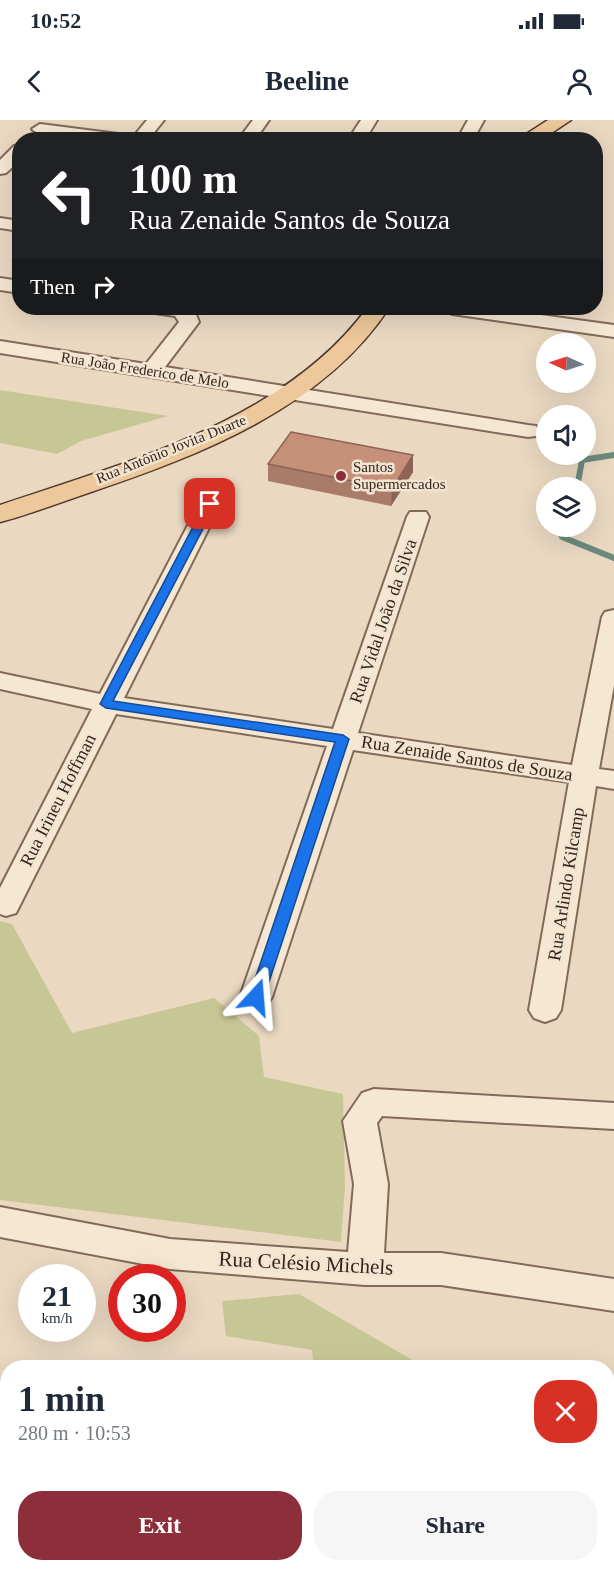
<!DOCTYPE html>
<html lang="en">
<head>
<meta charset="utf-8">
<style>
	body { margin:0; font-family:Georgia,serif; background:#f6f6f7; color:#1f2937; height:100vh; display:flex; flex-direction:column; font-size:22px; white-space:nowrap }
	* { box-sizing:border-box; margin:0 }
	p { font-size:20px; color:#747a83 }
	.icon { flex:none; width:33px; height:33px; fill:none; stroke:currentColor; stroke-width:2; stroke-linecap:round; stroke-linejoin:round }
	.map { position:relative; flex:1; overflow:hidden }
	.side { position:absolute; left:0px; top:1240px; width:615px; height:212px; display:flex; flex-direction:column; background:#fff; border-radius:24px 24px 0 0; box-shadow:0 6px 24px #0002 }
	.side>* { flex:none }
	.top-card { position:absolute; left:12px; top:12px; width:591px; height:183px; border-radius:24px; box-shadow:0 6px 24px #0002; background:#202124; color:#fff; overflow:hidden }
	.needle { width:39px; rotate:273deg }
	.tools { position:absolute; left:536px; top:213px; display:grid; gap:12px }
	.tools a { display:grid; place-items:center; width:60px; height:60px; border-radius:50%; background:#fff; box-shadow:0 6px 24px #0002; font-size:30px }
	.speed { position:absolute; left:18px; top:1144px; display:flex; gap:12px; font-size:30px; font-weight:700; text-align:center }
	.speed>* { display:grid; place-content:center; width:78px; height:78px; border-radius:50%; background:#fff; box-shadow:0 6px 24px #0002; line-height:1 }
	.speed small { font-size:15px; font-weight:400 }
	.speed .limit { border:9px solid #d22; background:#fff; color:#111 }
	.pin { position:absolute; display:grid; place-items:center; width:51px; height:51px; color:#fff; margin:-26px; border-radius:12px; box-shadow:0 3px 9px #0006 }
	.me { position:absolute; width:66px; margin:-33px; rotate:19deg; stroke-linejoin:round; filter:drop-shadow(0 0 4px #0008) }
	.turn { display:flex; align-items:center; gap:21px; height:126px; padding:0 18px; font-size:27px }
	.turn .icon { width:78px; height:78px; stroke-width:2.5 }
	.turn b { display:block; font-size:42px; line-height:51px }
	.then { display:flex; align-items:center; height:57px; padding:0 18px; background:#0003; gap:12px; font-size:22px }
	.round { display:grid; place-items:center; flex:none; width:63px; height:63px; border-radius:24px; background:#f6f6f7 }
	.overview { display:flex; align-items:center; justify-content:space-between; height:102px; padding:0 18px }
	h1 { font-size:36px; font-weight:600; line-height:45px }
	.action { display:flex; gap:12px; margin-top:auto; padding:12px 18px }
	.action a { flex:1; height:69px; border-radius:24px; background:#8d2e3b; color:#fff; font-size:24px; font-weight:600; line-height:69px; text-align:center }
	.action a+a { background:#f6f6f7; color:#1f2937 }
	.status { display:flex; justify-content:space-between; align-items:center; height:42px; padding:0 30px; background:#fff; direction:ltr }
	.status svg { height:16px; fill:currentColor }
	header { display:flex; justify-content:space-between; align-items:center; height:78px; padding:0 18px; background:#fff; font-size:27px; font-weight:600 }
	.map>svg:first-child { display:block }
	.green { fill:#c7c796 }
	.lines { fill:none; stroke-linecap:round; stroke-linejoin:round }
	.stream { stroke:#6b8a7e; stroke-width:6 }
	.minor-casing { stroke:#826a5a; stroke-width:4 }
	.major-casing { stroke:#50392e; stroke-width:3 }
	.minor { fill:#f6e7d3; fill-rule:evenodd }
	.major { fill:#ecc89a; fill-rule:evenodd }
	.wall { fill:#aa7b68 }
	.shaded-wall { fill:#8b6455 }
	.building { fill:#c68f79; stroke:#8b6455; stroke-width:1.5 }
	.route { fill:#1a73e8; stroke:#114b97; stroke-width:1.5 }
	.poi-dot { fill:#8d2e3b; stroke:#f2e4d0; stroke-width:2 }
	.labels { text-anchor:middle; stroke-width:5; stroke-linejoin:round; paint-order:stroke }
	.far-street-label { font-size:15px; fill:#33251d; stroke:#f2e4d0 }
	.far-poi-label { font-size:15px; fill:#33251d; stroke:#f2e4d0; text-anchor:start }
	.street-label { font-size:18px; fill:#33251d; stroke:#f2e4d0 }
	.near-street-label { font-size:21px; fill:#33251d; stroke:#f2e4d0 }
</style>
</head>
<body>
<div class="status"><b>10:52</b><svg viewBox="0 0 49 12"><path d="M0 12V9h3v3zM5 12V6h3v6zM10 12V3h3v9zM15 12V0h3v12zM26 1h20v11H26zM47 4h2v5h-2z"/></svg></div>
<header><svg class="icon" aria-label="back" viewBox="0 0 24 24"><path d="M15 5l-7 7 7 7"/></svg>Beeline<svg class="icon" aria-label="person" viewBox="0 0 24 24"><circle cx="12" cy="8" r="4"/><path d="M4 21q1-7 8-7t8 7"/></svg></header>
<div class="map">
<svg width="614" height="1451" viewBox="0 0 614 1451">
	<rect width="100%" height="100%" fill="#ead8c1"/>
	<!-- green -->
	<path class="green" d="M0,270l168,26 -87,25 -24,13 -57,-11z
		M0,801l12,3 60,109 142,-35 45,38 5,41 79,17 2,93 -4,55 -341,-42z
		M299,1174l127,74h-112l-2,-18 -86,-14 -4,-35z
		M0,1319l7,2 1,123h600v-55l6,4v58h-614z"/>
	<g class="lines">
		<!-- stream -->
		<path class="stream" d="M577,368l5,-28 32,-5
			M564,406l-4,7 2,4 52,21"/>
		<!-- minor casing -->
		<g class="minor-casing">
			<path id="minor" d="M147,0h17l-16,20c-20,0 -106,2 -116,-11l8,-5 94,12z
				M253,0h16l-14,20h-17z
				M361,0h16l-12,20h-17z
				M468,0h16l-11,20h-16z
				M20,25v15l-14,13 -6,1v-14l14,-14z
				M0,98l20,3v10l-20,-3z
				M0,158l20,3v12l-20,-3z
				M145,188h43l7,4 4,10 -34,45 363,58 8,1 3,5 -3,5 -8,1 -528,-84v-12l146,23 33,-42 -4,-6 -27,-4z
				M442,188h47l125,17v12l-162,-23z
				M210,377l8,2 3,5 -97,194 209,31 74,-212 3,-5h16l3,5 -71,216 214,32 30,-148 3,-5 9,-2v75l-15,84 15,2v18l-18,-3 -35,224 -5,8 -11,4 -11,-4 -5,-8 40,-228 -216,-32 -81,247 -5,8 -11,4 -11,-4 -5,-8 87,-251 -211,-32 -100,199 -10,3 -6,-2v-26l92,-179 -92,-20v-16l100,21 99,-190 3,-5z
				M374,969l240,14v26l-232,-13 -5,7 11,61 -4,69h57l173,26v32l-173,-26h-76l-195,-16 -170,-32v-30l170,32 178,13 6,-68 -11,-63 19,-28z"/>
		</g>
		<!-- major casing -->
		<g class="major-casing">
			<path id="major" d="M548,0h23l-30,20h-24z
				M367,188h22c-66,100 -189,147 -298,184 -30,10 -60,22 -91,30v-17c125,-42 286,-85 367,-197z"/>
		</g>
		<!-- minor -->
		<use href="#minor" class="minor"/>
		<!-- major -->
		<use href="#major" class="major"/>
	</g>
	<!-- wall -->
	<path class="wall" d="M268,344l145,8 -22,34 -123,-25z"/>
	<!-- shaded-wall -->
	<path class="shaded-wall" d="M413,335v17l-22,34 1,-17z"/>
	<!-- building -->
	<path class="building" d="M291,312l122,23 -21,34 -124,-25z"/>
	<!-- route -->
	<path class="route" d="M210,380l6,4 -103,197 230,34 6,4 -85,258 -8,5 -7,-5 86,-255 -229,-34 -6,-4 105,-200z"/>
	<!-- markers -->
	<circle class="poi-dot" cx="341" cy="356" r="6"/>
	<g class="labels">
		<!-- far-street labels -->
		<g class="far-street-label">
			<text transform="translate(145 250) rotate(9)" y="5">Rua João Frederico de Melo</text>
			<text transform="translate(171 329) rotate(-22)" y="5">Rua Antônio Jovita Duarte</text>
		</g>
		<!-- far-poi labels -->
		<g class="far-poi-label">
			<text x="353" y="352">Santos<tspan x="353" dy="17">Supermercados</tspan></text>
		</g>
		<!-- street labels -->
		<g class="street-label">
			<text transform="translate(383 501) rotate(-71)" y="6">Rua Vidal João da Silva</text>
			<text transform="translate(467 638) rotate(9)" y="6">Rua Zenaide Santos de Souza</text>
			<text transform="translate(58 680) rotate(-63)" y="6">Rua Irineu Hoffman</text>
			<text transform="translate(566 764) rotate(-81)" y="6">Rua Arlindo Kilcamp</text>
		</g>
		<!-- near-street labels -->
		<g class="near-street-label">
			<text transform="translate(306 1143) rotate(3)" y="7">Rua Celésio Michels</text>
		</g>
	</g>
</svg>
<div class="tools">
<a><svg class="needle" viewBox="-14 -14 28 28"><path d="M0-13l5 13h-10z" fill="#e53935"/><path d="M0 13l5-13h-10z" fill="#747a83"/></svg></a>
<a><svg class="icon" aria-label="sound" viewBox="0 0 24 24"><path d="M4 9h4l5-4v14l-5-4H4zM17 9q2 3 0 6"/></svg></a>
<a><svg class="icon" aria-label="layers" viewBox="0 0 24 24"><path d="M12 4l9 5-9 5-9-5zM3 14l9 5 9-5"/></svg></a>
</div>
<div class="speed"><div>21<small>km/h</small></div><div class="limit">30</div></div>
<div class="pin" style="left:210px;top:384px;background:#d93025"><svg class="icon" aria-label="arrive" viewBox="0 0 24 24"><path d="M6 21V4h12l-3 4 3 4H6"/></svg></div>
<svg class="me" style="left:256px;top:877px" viewBox="-20 -20 40 40"><path d="M0-17L14 15 0 8-14 15z" fill="#1a73e8" stroke="#fff" stroke-width="4"/></svg>
<div class="top-card">
<div class="turn"><svg class="icon" aria-label="left" viewBox="0 0 24 24"><path d="M17 20v-9H6M10 6l-5 5 5 5"/></svg><div><b>100 m</b>Rua Zenaide Santos de Souza</div></div>
<div class="then">Then<svg class="icon" aria-label="right" viewBox="0 0 24 24"><path d="M7 20v-9h11M14 6l5 5-5 5"/></svg></div>
</div>
<section class="side">
<div class="overview"><div><h1>1 min</h1><p>280 m · 10:53</p></div><a class="round" style="background:#d93025;color:#fff"><svg class="icon" aria-label="close" viewBox="0 0 24 24"><path d="M6 6l12 12M18 6L6 18"/></svg></a></div>
<div class="action"><a>Exit</a><a>Share</a></div>
</section>
</div>
</body>
</html>
